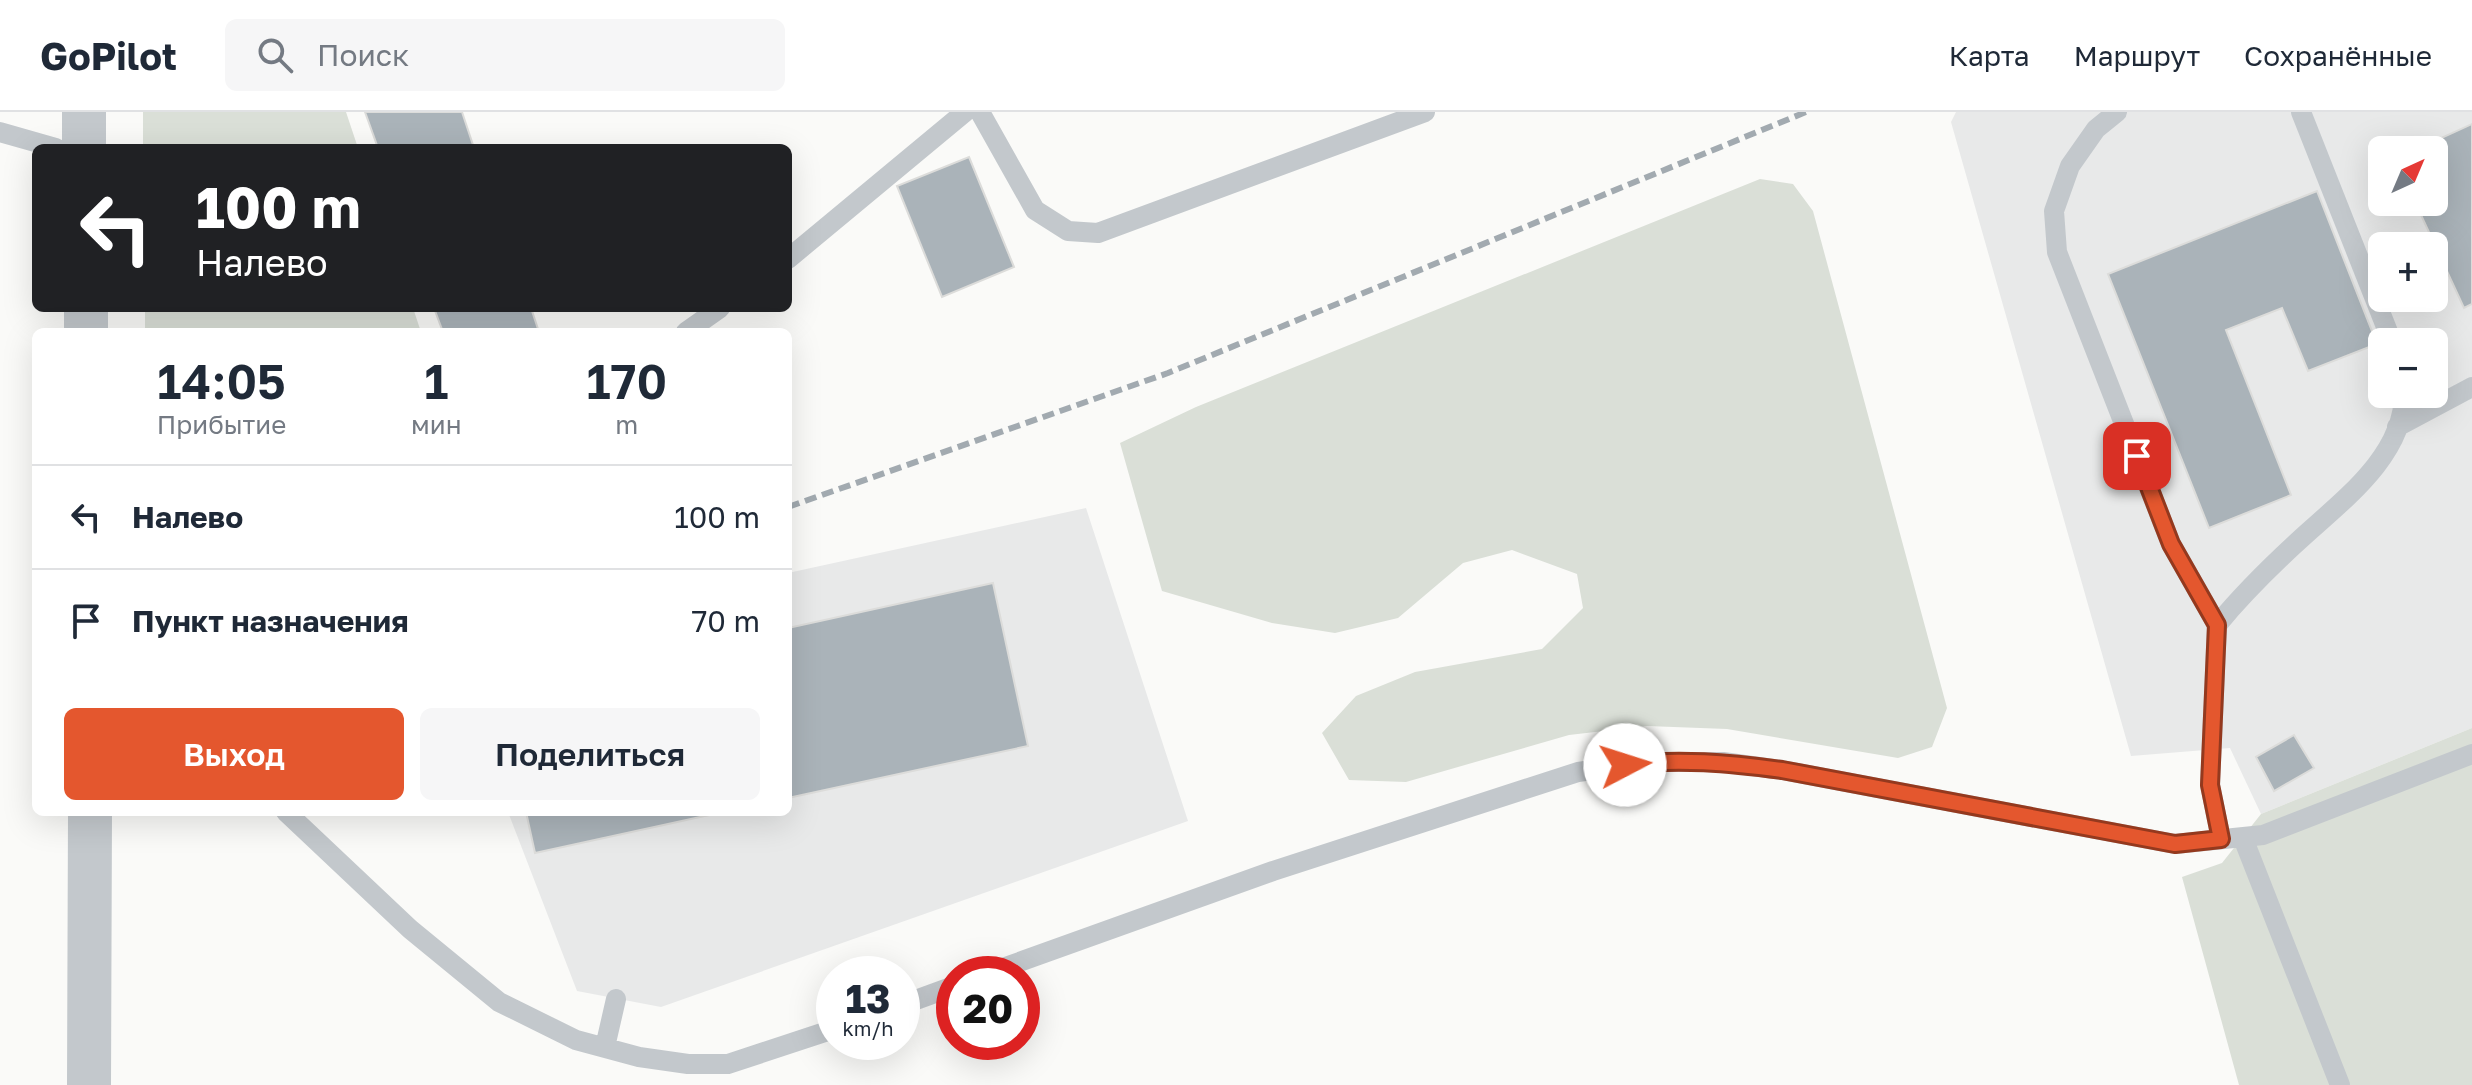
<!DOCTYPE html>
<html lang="ru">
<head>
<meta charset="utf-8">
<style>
	body { margin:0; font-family:"Golos Text",sans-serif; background:#f6f6f7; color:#1f2937; height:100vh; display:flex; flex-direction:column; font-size:30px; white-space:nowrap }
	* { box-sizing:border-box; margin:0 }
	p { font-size:26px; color:#747a83 }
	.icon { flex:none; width:44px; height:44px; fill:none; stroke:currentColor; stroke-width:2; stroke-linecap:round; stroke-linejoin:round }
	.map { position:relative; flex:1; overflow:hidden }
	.side { position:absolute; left:32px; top:216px; width:760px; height:488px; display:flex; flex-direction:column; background:#fff; border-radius:12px; box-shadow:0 8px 32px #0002 }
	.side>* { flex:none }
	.guide { position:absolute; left:32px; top:32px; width:760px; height:168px; border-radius:12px; box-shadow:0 8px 32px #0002; background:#202124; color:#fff; overflow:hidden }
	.needle { width:52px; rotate:44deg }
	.fabs { position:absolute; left:2368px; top:24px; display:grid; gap:16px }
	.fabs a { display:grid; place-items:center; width:80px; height:80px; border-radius:12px; background:#fff; box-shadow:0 8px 32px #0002; font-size:40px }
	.speed { position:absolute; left:816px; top:844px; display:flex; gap:16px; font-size:40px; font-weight:700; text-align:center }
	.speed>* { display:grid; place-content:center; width:104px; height:104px; border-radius:50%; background:#fff; box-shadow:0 8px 32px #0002; line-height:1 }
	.speed small { font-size:20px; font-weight:400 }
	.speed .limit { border:12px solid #d22; background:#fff; color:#111 }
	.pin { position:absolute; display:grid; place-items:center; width:68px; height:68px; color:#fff; margin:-34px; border-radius:16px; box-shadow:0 4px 12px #0006 }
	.me { position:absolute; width:88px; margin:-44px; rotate:85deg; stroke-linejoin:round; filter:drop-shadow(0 0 6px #0008) }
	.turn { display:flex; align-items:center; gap:28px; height:168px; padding:0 32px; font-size:36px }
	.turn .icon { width:104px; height:104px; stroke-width:2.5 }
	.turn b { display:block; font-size:56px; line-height:68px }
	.eta { display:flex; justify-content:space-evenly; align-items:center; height:136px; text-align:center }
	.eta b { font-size:48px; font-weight:600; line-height:56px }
	.action { display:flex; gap:16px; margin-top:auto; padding:16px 32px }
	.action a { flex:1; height:92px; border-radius:12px; background:#e4572e; color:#fff; font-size:32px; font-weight:600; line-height:92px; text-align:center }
	.action a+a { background:#f6f6f7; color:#1f2937 }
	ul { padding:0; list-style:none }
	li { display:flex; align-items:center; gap:24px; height:104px; padding:0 32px; border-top:2px solid #e0e1e3 }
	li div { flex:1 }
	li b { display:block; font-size:30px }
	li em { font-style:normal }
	header { display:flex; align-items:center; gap:48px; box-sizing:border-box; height:112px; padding:0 40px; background:#fff; border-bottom:2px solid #e0e1e3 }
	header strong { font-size:38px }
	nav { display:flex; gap:44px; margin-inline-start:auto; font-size:28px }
	.search { width:560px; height:72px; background:#f6f6f7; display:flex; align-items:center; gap:20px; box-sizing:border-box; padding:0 28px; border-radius:12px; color:#747a83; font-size:30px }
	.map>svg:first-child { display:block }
	.built { fill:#e8e9e9; fill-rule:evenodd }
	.green { fill:#dadfd7 }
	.building { fill:#aab3b9; stroke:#dcdcda; stroke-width:2 }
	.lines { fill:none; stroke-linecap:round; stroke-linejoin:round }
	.service { stroke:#c3c8cc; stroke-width:20 }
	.tertiary { stroke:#c3c8cc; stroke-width:44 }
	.rail { stroke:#a2aab0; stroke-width:6; stroke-dasharray:12 6; stroke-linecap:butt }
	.route-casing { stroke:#94391e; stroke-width:20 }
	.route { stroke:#e4572e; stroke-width:14 }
</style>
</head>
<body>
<header>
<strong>GoPilot</strong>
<div class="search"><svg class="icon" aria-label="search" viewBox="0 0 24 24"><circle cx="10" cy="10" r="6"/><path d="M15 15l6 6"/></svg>Поиск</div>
<nav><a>Карта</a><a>Маршрут</a><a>Сохранённые</a></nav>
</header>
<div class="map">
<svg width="2472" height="973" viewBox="0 0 2472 973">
	<rect width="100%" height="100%" fill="#fafaf8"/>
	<!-- built -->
	<path class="built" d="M1956,0h516v616l-211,86 -31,-66 -99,8 -180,-634zM2382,38h52v52h-52zM2382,134h52v52h-52zM2382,230h52v52h-52z
		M1086,396l102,313 -527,186 -84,-16 -69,-179h280v-239z"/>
	<!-- green -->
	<path class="green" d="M143,0h203l12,36h-215z
		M1760,67l33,5 20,27 134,497 -15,39 -34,11 -171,-29 -80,-3 -78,9 -163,47 -57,-2 -27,-47 34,-37 59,-24 127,-23 41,-41 -6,-34 -65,-24 -49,13 -65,55 -63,15 -63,-10 -110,-32 -42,-148 76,-36z
		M145,196h268l8,24h-276z
		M2472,616v357h-233l-57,-208 40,-14 39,-49z"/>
	<!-- building -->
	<path class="building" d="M365,0h97l12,36h-96z
		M2472,12v180l-8,4 -49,-106h19v-52h-19z
		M969,45l45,110 -72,30 -45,-111z
		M2317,79l60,153 -69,27 -26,-63 -56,22 65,165 -82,33 -101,-254z
		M434,196h97l8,24h-96z
		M993,471l35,163 -240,52v-170z
		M2294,623l20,33 -40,23 -18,-34z
		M526,700h197l-188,41z"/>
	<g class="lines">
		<!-- service -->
		<path class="service" d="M980,0l55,98 33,21 30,2 327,-121
			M2117,0l-21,17 -26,37 -16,45 3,41 114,292 46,81 -7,160 11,54
			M2301,0l91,230
			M0,20l56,16
			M788,147l177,-147
			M686,220l34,-24
			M2397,315l75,-40
			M2217,513c24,-29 50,-55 77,-80 42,-40 110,-86 110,-151
			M286,700l124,117 89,73 77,38 63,17 49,7h40l106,-35
			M2243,726l97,247
			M986,862l287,-103 305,-99 71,-10h74l59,8 393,74 88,-9 209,-81
			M902,893l52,-19
			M605,935l11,-48"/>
		<!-- tertiary -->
		<path class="tertiary" d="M84,0v36
			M86,196v24
			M89,973l1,-273"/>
		<!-- rail -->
		<path class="rail" d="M788,395l380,-134 638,-261"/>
	</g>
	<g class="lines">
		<!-- route casing -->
		<g class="route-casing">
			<path id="route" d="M1625,653c53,-7 105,-2 157,5l393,74 46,-5 -11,-54 7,-160 -46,-81 -34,-88"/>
		</g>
		<!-- route -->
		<use href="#route" class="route"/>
	</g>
</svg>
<div class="fabs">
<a><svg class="needle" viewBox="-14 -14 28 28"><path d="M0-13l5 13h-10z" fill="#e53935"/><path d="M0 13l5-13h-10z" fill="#747a83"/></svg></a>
<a>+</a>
<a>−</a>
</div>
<div class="speed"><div>13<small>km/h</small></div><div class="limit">20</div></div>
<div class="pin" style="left:2137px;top:344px;background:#d93025"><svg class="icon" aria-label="arrive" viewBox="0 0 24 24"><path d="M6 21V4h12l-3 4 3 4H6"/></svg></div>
<svg class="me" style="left:1625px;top:653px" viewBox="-20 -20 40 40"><circle r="19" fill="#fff"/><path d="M0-13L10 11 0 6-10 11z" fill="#e4572e"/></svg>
<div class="guide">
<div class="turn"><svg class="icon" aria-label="left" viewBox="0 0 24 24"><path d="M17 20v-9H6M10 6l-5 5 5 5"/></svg><div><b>100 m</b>Налево</div></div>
</div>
<section class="side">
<div class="eta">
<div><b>14:05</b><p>Прибытие</p></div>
<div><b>1</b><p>мин</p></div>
<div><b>170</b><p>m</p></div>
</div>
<ul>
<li><svg class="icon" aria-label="left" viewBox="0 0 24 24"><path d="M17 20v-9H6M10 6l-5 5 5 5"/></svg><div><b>Налево</b></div><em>100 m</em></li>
<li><svg class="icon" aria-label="arrive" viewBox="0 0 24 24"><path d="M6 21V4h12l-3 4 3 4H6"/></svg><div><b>Пункт назначения</b></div><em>70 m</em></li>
</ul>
<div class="action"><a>Выход</a><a>Поделиться</a></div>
</section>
</div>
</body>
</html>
